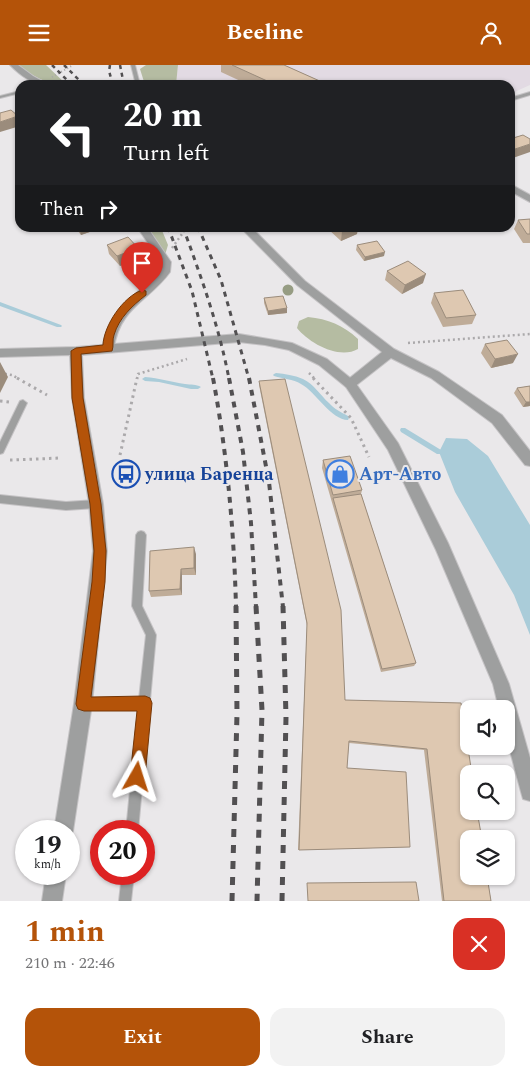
<!DOCTYPE html>
<html lang="en">
<head>
<meta charset="utf-8">
<style>
	body { margin:0; font-family:Spectral,serif; background:#f2f2f2; color:#202124; height:100vh; display:flex; flex-direction:column; font-size:19px; white-space:nowrap }
	* { box-sizing:border-box; margin:0 }
	p { font-size:16px; color:#757577 }
	.icon { flex:none; width:28px; height:28px; fill:none; stroke:currentColor; stroke-width:2; stroke-linecap:round; stroke-linejoin:round }
	.map { position:relative; height:836px; overflow:hidden }
	.drawer { display:flex; flex-direction:column; background:#fff; flex:1 }
	.drawer>* { flex:none }
	.guide { position:absolute; left:15px; top:15px; width:500px; height:152px; border-radius:15px; box-shadow:0 1px 4px #0004; background:#202124; color:#fff; overflow:hidden }
	.fabs { position:absolute; left:460px; top:635px; display:grid; gap:10px }
	.fabs a { display:grid; place-items:center; width:55px; height:55px; border-radius:10px; background:#fff; box-shadow:0 1px 4px #0004; font-size:25px }
	.speed { position:absolute; left:15px; top:755px; display:flex; gap:10px; font-size:25px; font-weight:700; text-align:center }
	.speed>* { display:grid; place-content:center; width:65px; height:65px; border-radius:50%; background:#fff; box-shadow:0 1px 4px #0004; line-height:1 }
	.speed small { font-size:12px; font-weight:400 }
	.speed .limit { border:8px solid #d22; background:#fff; color:#111 }
	.pin { position:absolute; display:grid; place-items:center; width:42px; height:42px; color:#fff; margin:-51px -21px; border-radius:50% 50% 50% 0; rotate:-45deg; box-shadow:0 0 5px #0007 }
	.pin .icon { rotate:45deg }
	.me { position:absolute; width:55px; margin:-28px; rotate:6deg; stroke-linejoin:round; filter:drop-shadow(0 0 4px #0008) }
	.turn { display:flex; align-items:center; gap:18px; height:105px; padding:0 25px; font-size:22px }
	.turn .icon { width:65px; height:65px; stroke-width:2.5 }
	.turn b { display:block; font-size:35px; line-height:42px }
	.then { display:flex; align-items:center; height:48px; padding:0 25px; background:#0003; gap:10px; font-size:19px }
	.round { display:grid; place-items:center; flex:none; width:52px; height:52px; border-radius:15px; background:#f2f2f2 }
	.summary { display:flex; align-items:center; justify-content:space-between; height:85px; padding:0 25px }
	h1 { font-size:30px; font-weight:700; line-height:38px; color:#b45309 }
	.primary-button { display:flex; gap:10px; margin-top:auto; padding:10px 25px }
	.primary-button a { flex:1; height:58px; border-radius:15px; background:#b45309; color:#fff; font-size:20px; font-weight:700; line-height:58px; text-align:center }
	.primary-button a+a { background:#f2f2f2; color:#202124 }
	header { display:flex; justify-content:space-between; align-items:center; height:65px; padding:0 25px; background:#b45309; color:#fff; font-size:22px; font-weight:700 }
	.map>svg:first-child { display:block }
	.built { fill:#e2dae3 }
	.green { fill:#b5bca2 }
	.water { fill:#aaccd9 }
	.lines { fill:none; stroke-linecap:round; stroke-linejoin:round }
	.stream { fill:#aaccd9; fill-rule:evenodd }
	.service-casing { stroke:#c5c3c5; stroke-width:2 }
	.minor-casing { stroke:#c5c3c5; stroke-width:2 }
	.tertiary-casing { stroke:#c5c3c5; stroke-width:2 }
	.path-far2 { stroke:#aba9ab; stroke-width:2; stroke-dasharray:1 2.5; stroke-linecap:butt }
	.path-far1 { stroke:#aba9ab; stroke-width:2.5; stroke-dasharray:2 3; stroke-linecap:butt }
	.path { stroke:#aba9ab; stroke-width:3; stroke-dasharray:2.5 4; stroke-linecap:butt }
	.service { fill:#9e9f9f; fill-rule:evenodd }
	.minor { fill:#9e9f9f; fill-rule:evenodd }
	.tertiary { fill:#9e9f9f; fill-rule:evenodd }
	.rail-far3 { stroke:#525052; stroke-width:2.5; stroke-dasharray:4 4; stroke-linecap:butt }
	.rail-far2 { stroke:#525052; stroke-width:3; stroke-dasharray:5 5; stroke-linecap:butt }
	.rail-far1 { stroke:#525052; stroke-width:4; stroke-dasharray:6 6; stroke-linecap:butt }
	.rail { stroke:#525052; stroke-width:5; stroke-dasharray:8 8; stroke-linecap:butt }
	.tree { fill:#969c83 }
	.wall { fill:#bfac98 }
	.shaded-wall { fill:#9b8c7c }
	.building { fill:#dec8b1; stroke:#9b8c7c }
	.route { fill:#b45309; stroke:#753606 }
	.labels { text-anchor:middle; stroke-width:4; stroke-linejoin:round; paint-order:stroke }
	.transit-label { font-size:18px; font-weight:bold; fill:#164399; stroke:#eae8ea; text-anchor:start }
	.shop-label { font-size:18px; font-weight:bold; fill:#366cbe; stroke:#eae8ea; text-anchor:start }
</style>
</head>
<body>
<header><svg class="icon" aria-label="menu" viewBox="0 0 24 24"><path d="M4 6h16M4 12h16M4 18h16"/></svg>Beeline<svg class="icon" aria-label="person" viewBox="0 0 24 24"><circle cx="12" cy="8" r="4"/><path d="M4 21q1-7 8-7t8 7"/></svg></header>
<div class="map">
<svg width="530" height="836" viewBox="0 0 530 836">
	<rect width="100%" height="100%" fill="#eae8ea"/>
	<!-- built -->
	<path class="built" d="M178,0h352v20l-20,9v-9h-334z"/>
	<!-- green -->
	<path class="green" d="M17,0h29l21,20c-20,0 -34,-9 -50,-20z
		M146,0h32l-2,20h-31l-5,-16z
		M147,163h14l7,17 -3,10z
		M308,252c20,2 35,8 50,22v10c-19,11 -49,-6 -61,-21l2,-7z"/>
	<!-- water -->
	<path class="water" d="M446,373l21,1 21,17 42,69v110l-16,-40 -59,-103 -16,-40z"/>
	<g class="lines">
		<!-- stream -->
		<path class="stream" d="M0,237l61,23 1,1 -1,1h-4l-57,-21z
			M276,308c9,1 18,2 27,6 11,5 17,16 26,24 5,6 12,9 19,13l1,2 -1,2c-17,0 -32,-28 -47,-36 -8,-5 -18,-5 -27,-8l-1,-1 1,-1z
			M145,312c14,1 27,5 40,7 6,1 11,0 16,3l-3,2h-7l-32,-7 -14,-1 -3,-2z
			M401,363h4l36,22 1,2 -1,2h-4l-36,-22 -1,-2z"/>
		<!-- service casing -->
		<g class="service-casing">
			<path id="service" d="M131,0h4l5,20h-4z
				M20,26v2l-20,5v-2z
				M530,27v3l-20,6v-3z
				M23,335l4,3 -24,50 -3,1v-12l20,-41z
				M0,430l66,7 30,-2 3,1 1,3 -1,3 -3,1 -30,2 -66,-7z
				M141,466l3,1 2,3 -4,71 14,29 -18,196h-12l12,-122h-55l-4,-1 -1,-4 1,-4 4,-1h56l7,-64 -14,-29 4,-71 2,-3z
				M122,809h12l-3,27h-12z"/>
		</g>
		<!-- minor casing -->
		<g class="minor-casing">
			<path id="minor" d="M10,0h8l15,11 16,9c-16,0 -28,-9 -39,-20z
				M510,119l20,11v7l-20,-11z
				M137,162h10l24,35 -1,10c-21,29 -51,36 -56,76l-6,4 -6,-4c6,-36 34,-53 58,-77l1,-9z
				M240,162h11l54,54 89,68 45,23 63,43 28,36v15l-5,-1 -33,-42 -61,-45 -40,-20 -37,29h-8l-2,-3 2,-3 36,-29 -85,-67z"/>
		</g>
		<!-- tertiary casing -->
		<g class="tertiary-casing">
			<path id="tertiary" d="M239,269l53,9 35,16 27,22 44,62 50,100 61,141 21,74v43l-7,-2 -2,-7 -15,-56v-27h-7l-6,-25 -57,-134 -48,-100 -42,-63 -27,-22 -30,-15 -24,-5 -26,-3 -157,13 2,43 19,106 4,47 -15,153 -19,127 -4,7v-7h-15l20,-127 19,-153 -4,-47 -17,-106 -2,-43 -70,2v-8l76,-2z
				M46,809h20l-4,27h-20z"/>
		</g>
		<!-- path-far2 -->
		<path class="path-far2" d="M52,12l21,-12"/>
		<!-- path-far1 -->
		<path class="path-far1" d="M172,183l15,-21
			M408,278l122,-9
			M0,308l12,2 7,4
			M309,308l6,6
			M137,314l1,-5 49,-15"/>
		<!-- path -->
		<path class="path" d="M17,313l30,17
			M313,313l38,40 18,39
			M0,336l9,1
			M120,390l17,-77
			M10,395l51,-2"/>
		<!-- service -->
		<use href="#service" class="service"/>
		<!-- minor -->
		<use href="#minor" class="minor"/>
		<!-- tertiary -->
		<use href="#tertiary" class="tertiary"/>
		<!-- rail-far3 -->
		<path class="rail-far3" d="M52,0l20,20
			M64,0l20,20
			M110,0l-1,6 4,14
			M120,0l4,20"/>
		<!-- rail-far2 -->
		<path class="rail-far2" d="M168,162l24,64 21,88
			M183,162c18,50 36,99 46,152
			M198,162l23,53 28,99"/>
		<!-- rail-far1 -->
		<path class="rail-far1" d="M213,313c14,75 21,152 23,229
			M229,313l14,74 8,71 5,84
			M249,313l20,104 14,125"/>
		<!-- rail -->
		<path class="rail" d="M256,541l6,104 -5,191
			M232,836l5,-187 -1,-108
			M282,836l4,-184 -3,-111"/>
	</g>
	<!-- trees -->
	<circle class="tree" cx="288" cy="225" r="5.5"/>
	<!-- wall -->
	<path class="wall" d="M221,0h63l38,17v3h-73l-28,-13z
		M523,70l-13,24v-20z
		M510,146l3,5 -3,7z
		M530,154v24h-7l-9,-14 4,-9z
		M75,162h29l-23,8z
		M328,162h30l-1,7 -16,7 -13,-12z
		M107,180l31,3 2,9 -20,9 -11,-12z
		M357,180l27,11 -20,5 -8,-11z
		M387,206l36,12 -21,11 -17,-14z
		M434,228l42,22 -4,9 -29,3 -12,-24z
		M264,233l23,10v5l-19,2 -4,-12z
		M485,279l28,19 -22,5 -10,-15z
		M259,316l86,319 116,3 30,198h-49l-18,-151 -75,-7 -2,25 63,79 -112,3 9,-224 -48,-241z
		M530,321v20l-7,1 -9,-14 3,-5z
		M323,395l39,30 -1,4 55,169 -2,3 -33,6 -59,-204z
		M196,489v21h-14v20l-31,2 -2,-6z"/>
	<!-- shaded-wall -->
	<path class="shaded-wall" d="M322,17v3h-7z
		M18,51l2,6v4l-20,6v-10z
		M530,79v8l-20,7 2,-9z
		M79,162h25l-23,8z
		M352,162h6l-1,7 -16,7 1,-10z
		M138,183l2,9 -20,9 -3,-10z
		M385,187l-1,4 -20,5 1,-4z
		M426,209l-3,9 -21,11 3,-9z
		M287,243v5l-19,2v-4z
		M518,289l-5,9 -22,5 4,-9z
		M0,297l8,15 -8,16z
		M526,337h4v4l-7,1z
		M194,482l2,7v21l-2,-7z
		M181,504l1,6v20l-2,-6z"/>
	<!-- building -->
	<path class="building" d="M232,0h52l38,17 -7,3h-39z
		M11,45l7,6 -18,6v-9z
		M523,70l7,4v5l-18,6 -2,-1v-10z
		M530,154v15h-3l-9,-14z
		M337,162h15l-10,4z
		M128,172l10,11 -21,8 -10,-11z
		M377,176l8,11 -20,5 -8,-12z
		M408,196l18,13 -21,11 -18,-14z
		M463,225l13,25 -30,3 -12,-25z
		M283,231l4,12 -19,3 -4,-13z
		M507,275l11,14 -23,5 -10,-15z
		M285,314l56,231 4,90 116,3 11,71h-3v37h8l5,28h-13v37h18l4,25h-47l-17,-152 -78,-8 -2,27 59,4 4,75 -111,3 8,-227 -48,-242z
		M530,321v16h-4l-9,-14z
		M350,391l12,34 -29,5 -10,-35z
		M361,429l55,169 -34,6 -49,-171z
		M194,482v21l-13,1 -1,20 -31,2 1,-40z
		M416,817l3,19h-111l-1,-18z"/>
	<!-- route -->
	<path class="route" d="M142,225l4,1v4c-14,11 -27,23 -32,40 -2,5 0,11 -2,16l-31,3 2,44 18,106 5,47 -1,31 -14,115 54,-1 5,2 2,5 -7,74 -2,5 -6,2 -5,-2 -2,-5 7,-66h-53l-6,-2 -2,-5 16,-122 2,-31 -4,-47 -18,-106 -1,-47 5,-3 27,-3c1,-20 20,-48 39,-55z"/>
	<!-- icons -->
	<defs>
		<g id="bus-ring" transform="scale(1.4375)"><circle r="9.5" fill="#eae8ea" stroke="#1a4fb4" stroke-width="1.5"/><path d="M-5-6H5V4H4V6H2V4H-2V6H-4V4H-5ZM-3.5-4V0h7V-4ZM-3.5 1.2v1.5H-2V1.2ZM2 1.2v1.5H3.5V1.2Z" fill="#1a4fb4"/></g>
		<g id="shop-ring" transform="scale(1.4375)"><circle r="9.5" fill="#eae8ea" stroke="#3f7fe0" stroke-width="1.5"/><path d="M-5-2.5h2.3a2.7 3.5 0 0 1 5.4 0H5L5.5 6h-11ZM-1.5-2.5h3a1.5 2.3 0 0 0-3 0Z" fill="#3f7fe0"/></g>
	</defs>
	<g fill-rule="evenodd">
		<use href="#bus-ring" x="126" y="409"/>
		<use href="#shop-ring" x="340" y="409"/>
	</g>
	<g class="labels">
		<!-- transit labels -->
		<g class="transit-label">
			<text x="145" y="415">улица Баренца</text>
		</g>
		<!-- shop labels -->
		<g class="shop-label">
			<text x="359" y="415">Арт-Авто</text>
		</g>
	</g>
</svg>
<div class="fabs">
<a><svg class="icon" aria-label="sound" viewBox="0 0 24 24"><path d="M4 9h4l5-4v14l-5-4H4zM17 9q2 3 0 6"/></svg></a>
<a><svg class="icon" aria-label="search" viewBox="0 0 24 24"><circle cx="10" cy="10" r="6"/><path d="M15 15l6 6"/></svg></a>
<a><svg class="icon" aria-label="layers" viewBox="0 0 24 24"><path d="M12 4l9 5-9 5-9-5zM3 14l9 5 9-5"/></svg></a>
</div>
<div class="speed"><div>19<small>km/h</small></div><div class="limit">20</div></div>
<div class="pin" style="left:142px;top:228px;background:#d93025"><svg class="icon" aria-label="arrive" viewBox="0 0 24 24"><path d="M6 21V4h12l-3 4 3 4H6"/></svg></div>
<svg class="me" style="left:137px;top:712px" viewBox="-20 -20 40 40"><path d="M0-17L14 15 0 8-14 15z" fill="#b45309" stroke="#fff" stroke-width="4"/></svg>
<div class="guide">
<div class="turn"><svg class="icon" aria-label="left" viewBox="0 0 24 24"><path d="M17 20v-9H6M10 6l-5 5 5 5"/></svg><div><b>20 m</b>Turn left</div></div>
<div class="then">Then<svg class="icon" aria-label="right" viewBox="0 0 24 24"><path d="M7 20v-9h11M14 6l5 5-5 5"/></svg></div>
</div>
</div>
<section class="drawer">
<div class="summary"><div><h1>1 min</h1><p>210 m · 22:46</p></div><a class="round" style="background:#d93025;color:#fff"><svg class="icon" aria-label="close" viewBox="0 0 24 24"><path d="M6 6l12 12M18 6L6 18"/></svg></a></div>
<div class="primary-button"><a>Exit</a><a>Share</a></div>
</section>
</body>
</html>
